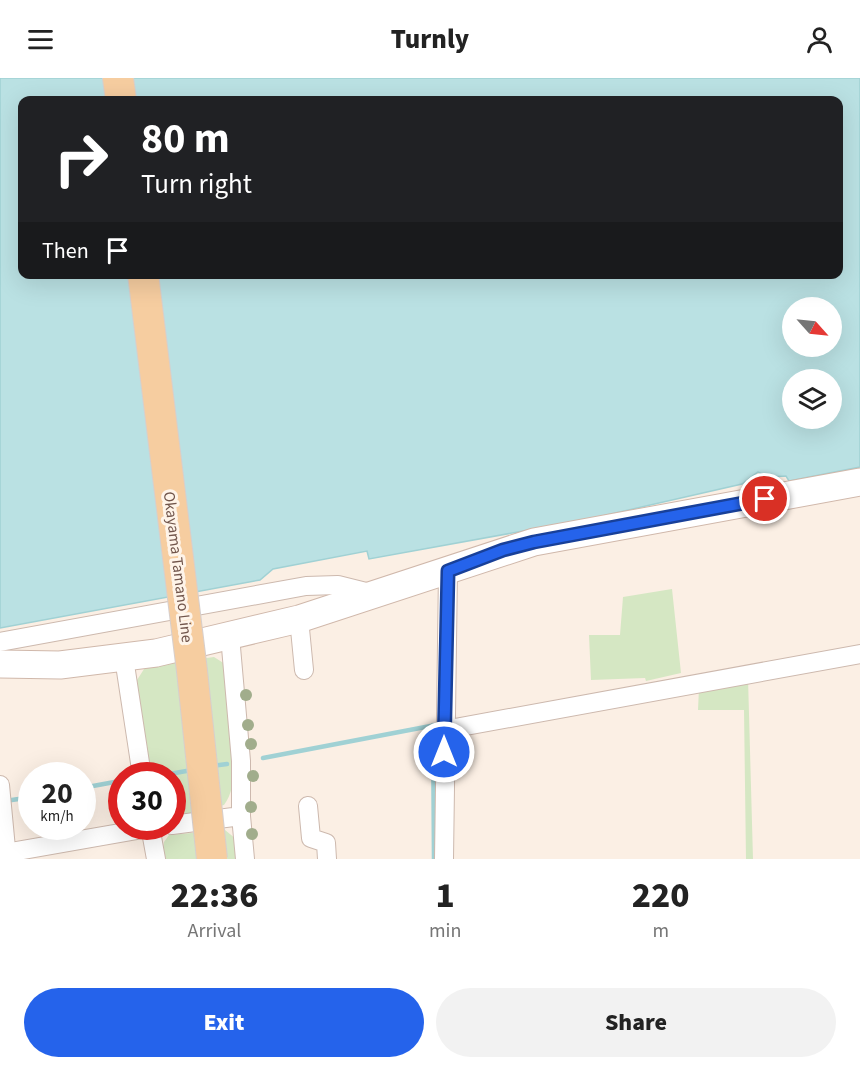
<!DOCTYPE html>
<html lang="en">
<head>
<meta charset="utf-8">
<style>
	body { margin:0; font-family:"Source Sans 3",sans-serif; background:#f2f2f2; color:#222; height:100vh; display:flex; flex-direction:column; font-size:22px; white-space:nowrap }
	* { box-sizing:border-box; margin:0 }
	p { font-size:20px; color:#767676 }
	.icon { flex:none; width:33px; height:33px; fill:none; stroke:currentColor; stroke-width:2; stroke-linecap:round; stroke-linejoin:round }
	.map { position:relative; height:781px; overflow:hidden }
	.side { display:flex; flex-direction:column; background:#fff; flex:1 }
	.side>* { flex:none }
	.hud { position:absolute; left:18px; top:18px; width:825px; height:183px; border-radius:12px; box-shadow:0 6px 24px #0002; background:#202124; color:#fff; overflow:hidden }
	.needle { width:39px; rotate:117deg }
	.controls { position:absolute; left:782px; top:219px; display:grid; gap:12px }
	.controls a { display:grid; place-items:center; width:60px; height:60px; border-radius:50%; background:#fff; box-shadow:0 6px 24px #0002; font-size:30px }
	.speed { position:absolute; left:18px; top:684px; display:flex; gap:12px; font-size:30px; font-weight:700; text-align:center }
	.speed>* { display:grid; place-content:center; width:78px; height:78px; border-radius:50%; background:#fff; box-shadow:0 6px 24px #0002; line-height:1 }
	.speed small { font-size:15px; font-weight:400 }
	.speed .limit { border:9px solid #d22; background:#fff; color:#111 }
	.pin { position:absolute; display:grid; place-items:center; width:51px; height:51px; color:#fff; margin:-26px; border:3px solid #fff; border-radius:50%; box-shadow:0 2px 6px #0007 }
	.me { position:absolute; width:66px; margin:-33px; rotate:0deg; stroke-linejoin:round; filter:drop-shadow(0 0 4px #0008) }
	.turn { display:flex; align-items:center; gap:21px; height:126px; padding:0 24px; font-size:27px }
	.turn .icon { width:78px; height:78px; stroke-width:2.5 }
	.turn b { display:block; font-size:42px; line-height:51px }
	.then { display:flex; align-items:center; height:57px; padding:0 24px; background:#0003; gap:12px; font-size:22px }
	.eta { display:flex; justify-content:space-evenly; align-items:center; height:102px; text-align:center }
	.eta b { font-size:36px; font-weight:800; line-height:42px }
	.primary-button { display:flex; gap:12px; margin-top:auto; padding:12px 24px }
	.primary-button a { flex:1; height:69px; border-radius:36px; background:#2563eb; color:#fff; font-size:24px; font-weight:800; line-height:69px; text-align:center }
	.primary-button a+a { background:#f2f2f2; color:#222 }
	header { display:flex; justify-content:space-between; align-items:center; height:78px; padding:0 24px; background:#fff; font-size:27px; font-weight:800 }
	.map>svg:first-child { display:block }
	.green { fill:#d5e7c3 }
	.water { fill:#bae1e3; stroke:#a0d1d4; stroke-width:1.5; fill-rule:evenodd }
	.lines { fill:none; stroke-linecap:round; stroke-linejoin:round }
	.stream { stroke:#a0d1d4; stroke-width:4.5 }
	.street-casing { stroke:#cdb9ae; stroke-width:20 }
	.secondary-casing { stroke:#d0b8ab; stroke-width:29 }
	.primary-casing { stroke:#d7cfcd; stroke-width:32 }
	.street { stroke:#fff; stroke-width:18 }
	.secondary { stroke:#fff; stroke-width:27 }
	.primary { stroke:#f6cda0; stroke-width:30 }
	.primary-bridge-casing { stroke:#d7cfcd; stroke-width:32; stroke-linecap:butt }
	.primary-bridge { stroke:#f6cda0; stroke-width:30 }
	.tree { fill:#a1ad8c }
	.route-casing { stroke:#184099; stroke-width:15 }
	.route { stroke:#2563eb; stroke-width:10 }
	.labels { text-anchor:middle; stroke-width:6; stroke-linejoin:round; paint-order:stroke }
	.street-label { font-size:16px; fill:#71554b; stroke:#fef4e9 }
</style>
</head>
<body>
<header><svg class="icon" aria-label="menu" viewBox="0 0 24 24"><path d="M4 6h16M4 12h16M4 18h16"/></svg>Turnly<svg class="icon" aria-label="person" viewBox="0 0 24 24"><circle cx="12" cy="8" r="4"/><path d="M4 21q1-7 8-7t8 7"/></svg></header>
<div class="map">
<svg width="860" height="781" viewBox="0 0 860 781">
	<rect width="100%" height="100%" fill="#fbefe4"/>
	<!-- green -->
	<path class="green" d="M672,511l9,84 -35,8 -1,-3 -54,2 -2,-45h31l3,-38z
		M214,579l11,7c3,35 21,113 -1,141l-51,12 -1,-41 -23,-1 -12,-95 9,-14z
		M748,600l5,181h-7l-2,-149h-46l1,-22z
		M225,752l11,9 3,20h-77l2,-17 5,-7z"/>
	<!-- water -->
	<path class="water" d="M0,0h860v389l-71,14 -3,-5 -18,1 -10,-5 -16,12 -153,35 -220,40 -2,-8 -94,18 -13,11 -260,48zM22,22h816v174h-816zM792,230h39v38h-39zM792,302h39v38h-39z"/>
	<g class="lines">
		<!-- stream -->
		<path class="stream" d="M433,647l1,134
			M263,680l178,-34
			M212,688l15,-2
			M158,698l34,-6
			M82,710l38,-7
			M5,723l27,-4"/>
		<!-- street casing -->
		<g class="street-casing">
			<path id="street" d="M299,541l5,51
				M230,558l11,125v55l4,43
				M0,564l306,-56 32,-1 36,9
				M124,580l18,118
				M444,652l416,-76
				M0,707l7,74
				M308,728l3,32 15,5 1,16
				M172,747l69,-9
				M150,748l6,33
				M0,776l160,-28
				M444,781l4,-288"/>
		</g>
		<!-- secondary casing -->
		<g class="secondary-casing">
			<path id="secondary" d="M0,586l60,1 96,-12 143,-34 235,-77 326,-60"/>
		</g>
		<!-- primary casing -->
		<g class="primary-casing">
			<path id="primary" d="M118,0l3,22"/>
		</g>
		<!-- street -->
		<use href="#street" class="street"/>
		<!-- secondary -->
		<use href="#secondary" class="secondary"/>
		<!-- primary -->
		<use href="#primary" class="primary"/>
		<!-- primary-bridge casing -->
		<g class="primary-bridge-casing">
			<path id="primary-bridge" d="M143,196l49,397 20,188"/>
		</g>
		<!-- primary-bridge -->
		<use href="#primary-bridge" class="primary-bridge"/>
	</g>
	<!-- trees -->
	<g class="tree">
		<circle cx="246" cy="617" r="6"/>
		<circle cx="248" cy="647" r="6"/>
		<circle cx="251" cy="666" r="6"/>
		<circle cx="253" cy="698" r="6"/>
		<circle cx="251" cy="729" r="6"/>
		<circle cx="252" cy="756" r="6"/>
	</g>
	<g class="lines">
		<!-- route casing -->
		<g class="route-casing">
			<path id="route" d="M444,674l4,-181 55,-21 31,-8 231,-43"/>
		</g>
		<!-- route -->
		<use href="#route" class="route"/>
	</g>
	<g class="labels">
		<!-- street labels -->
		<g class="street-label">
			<text transform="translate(179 489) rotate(83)" y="6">Okayama Tamano Line</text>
		</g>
	</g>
</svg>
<div class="controls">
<a><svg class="needle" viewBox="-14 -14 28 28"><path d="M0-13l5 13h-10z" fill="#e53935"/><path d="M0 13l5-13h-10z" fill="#767676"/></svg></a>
<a><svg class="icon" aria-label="layers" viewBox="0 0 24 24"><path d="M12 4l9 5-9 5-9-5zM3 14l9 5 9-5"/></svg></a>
</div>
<div class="speed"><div>20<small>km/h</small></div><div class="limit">30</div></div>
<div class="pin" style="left:765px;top:421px;background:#d93025"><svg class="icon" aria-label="arrive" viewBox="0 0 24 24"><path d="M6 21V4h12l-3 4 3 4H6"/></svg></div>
<svg class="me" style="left:444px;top:674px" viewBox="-20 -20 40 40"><circle r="17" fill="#2563eb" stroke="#fff" stroke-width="3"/><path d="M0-11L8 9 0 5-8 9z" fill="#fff"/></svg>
<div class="hud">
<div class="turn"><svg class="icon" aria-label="right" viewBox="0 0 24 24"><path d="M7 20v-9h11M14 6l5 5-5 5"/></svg><div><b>80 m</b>Turn right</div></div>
<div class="then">Then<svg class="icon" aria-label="arrive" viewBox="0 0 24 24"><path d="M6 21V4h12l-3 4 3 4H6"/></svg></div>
</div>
</div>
<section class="side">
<div class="eta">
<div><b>22:36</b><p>Arrival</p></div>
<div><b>1</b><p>min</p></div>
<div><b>220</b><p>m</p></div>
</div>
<div class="primary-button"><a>Exit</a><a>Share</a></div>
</section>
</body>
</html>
